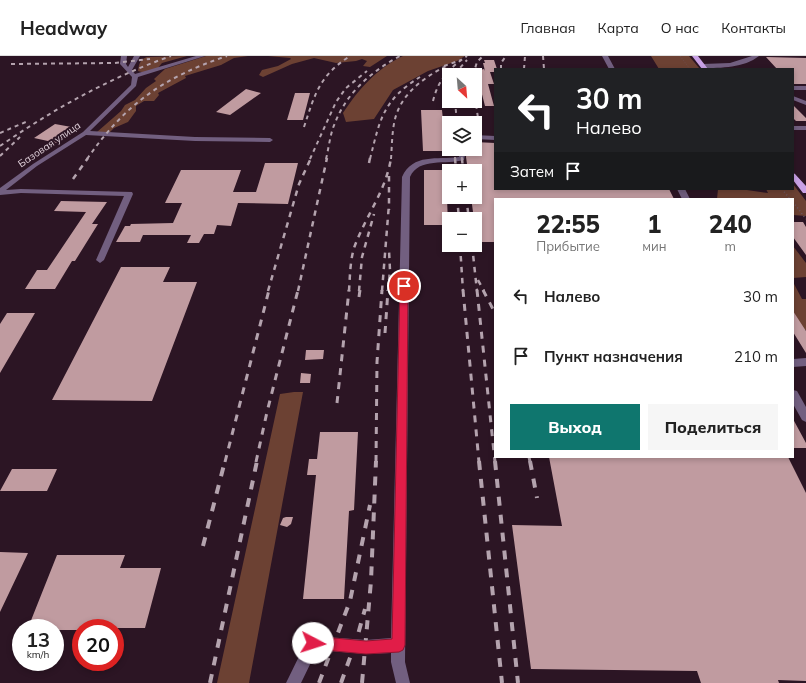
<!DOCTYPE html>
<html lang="ru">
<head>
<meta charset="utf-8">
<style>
	body { margin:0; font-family:Mulish,sans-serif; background:#f6f6f6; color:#222; height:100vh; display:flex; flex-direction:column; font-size:15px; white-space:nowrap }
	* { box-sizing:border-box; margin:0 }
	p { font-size:13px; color:#767676 }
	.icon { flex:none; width:22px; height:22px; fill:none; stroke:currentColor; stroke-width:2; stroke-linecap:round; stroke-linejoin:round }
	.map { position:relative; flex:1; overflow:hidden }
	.panel { position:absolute; left:494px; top:142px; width:300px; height:260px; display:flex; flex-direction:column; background:#fff; border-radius:0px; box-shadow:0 2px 6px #0003 }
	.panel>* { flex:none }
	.hud { position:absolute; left:494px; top:12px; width:300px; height:122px; border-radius:0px; box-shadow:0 2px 6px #0003; background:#202124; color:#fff; overflow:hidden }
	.needle { width:26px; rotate:154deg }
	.tools { position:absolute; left:442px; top:12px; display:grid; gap:8px }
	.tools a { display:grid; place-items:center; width:40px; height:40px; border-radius:0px; background:#fff; box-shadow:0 2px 6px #0003; font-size:20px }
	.speed { position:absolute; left:12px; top:563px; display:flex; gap:8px; font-size:20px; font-weight:700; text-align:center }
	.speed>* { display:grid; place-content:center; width:52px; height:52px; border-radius:50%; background:#fff; box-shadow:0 2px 6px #0003; line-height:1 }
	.speed small { font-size:10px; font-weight:400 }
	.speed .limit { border:6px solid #d22; background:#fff; color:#111 }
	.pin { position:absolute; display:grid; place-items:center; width:34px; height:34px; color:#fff; margin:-17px; border:2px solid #fff; border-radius:50%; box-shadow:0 1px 4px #0007 }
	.me { position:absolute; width:44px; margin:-22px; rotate:95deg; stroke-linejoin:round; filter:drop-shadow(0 0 3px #0008) }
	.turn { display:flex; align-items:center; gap:14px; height:84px; padding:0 16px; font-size:18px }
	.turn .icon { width:52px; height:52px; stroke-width:2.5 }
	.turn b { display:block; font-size:28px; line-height:34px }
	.then { display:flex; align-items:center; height:38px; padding:0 16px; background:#0003; gap:8px; font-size:15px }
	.eta { display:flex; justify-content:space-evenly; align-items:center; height:68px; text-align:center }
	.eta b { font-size:24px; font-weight:800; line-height:28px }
	.primary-button { display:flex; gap:8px; margin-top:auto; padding:8px 16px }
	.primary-button a { flex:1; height:46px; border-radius:0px; background:#0f766e; color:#fff; font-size:16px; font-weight:800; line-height:46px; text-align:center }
	.primary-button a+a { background:#f6f6f6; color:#222 }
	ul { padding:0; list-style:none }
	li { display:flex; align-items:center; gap:12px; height:60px; padding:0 16px }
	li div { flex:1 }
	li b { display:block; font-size:15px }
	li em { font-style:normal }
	header { display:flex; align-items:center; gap:24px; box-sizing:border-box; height:56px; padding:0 20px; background:#fff; border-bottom:1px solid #e0e0e0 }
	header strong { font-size:19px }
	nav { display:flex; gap:22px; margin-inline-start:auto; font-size:14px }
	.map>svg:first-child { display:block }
	.forest { fill:#6c4133 }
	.building { fill:#c09ba0 }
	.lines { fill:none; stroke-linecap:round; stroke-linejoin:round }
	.path-far1 { stroke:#6c5764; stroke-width:1; stroke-dasharray:0.5 2; stroke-linecap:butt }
	.path { stroke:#6c5764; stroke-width:1.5; stroke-dasharray:1 2.5; stroke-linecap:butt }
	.minor { fill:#725f80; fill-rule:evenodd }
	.major { fill:#c9a1e6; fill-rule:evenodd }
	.rail-far3 { stroke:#b4a3ae; stroke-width:2; stroke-dasharray:4 4; stroke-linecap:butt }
	.rail-far2 { stroke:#b4a3ae; stroke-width:2.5; stroke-dasharray:5.5 5.5; stroke-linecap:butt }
	.rail-far1 { stroke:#b4a3ae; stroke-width:3; stroke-dasharray:7 7; stroke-linecap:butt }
	.rail { stroke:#b4a3ae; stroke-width:4; stroke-dasharray:9 9; stroke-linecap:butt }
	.route { fill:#e11d48; stroke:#92132f }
	.labels { text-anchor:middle; stroke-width:4; stroke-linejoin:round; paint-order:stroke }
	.far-street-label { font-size:10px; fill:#e2d2dc; stroke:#2c1524 }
</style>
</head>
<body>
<header>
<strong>Headway</strong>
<nav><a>Главная</a><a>Карта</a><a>О нас</a><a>Контакты</a></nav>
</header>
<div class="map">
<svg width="806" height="627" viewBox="0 0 806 627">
	<rect width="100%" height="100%" fill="#2c1524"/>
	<!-- forest -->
	<path class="forest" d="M187,0l-25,7 -5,6 -12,4 -7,-2c1,-7 2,-12 9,-14z
		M206,0h42l-14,2 -13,7 -36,11 1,2 -28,15 1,2 -5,6h-10l-8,5v5l-8,11 -14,6 -4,4h-13l24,-21 4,-6 10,-5 11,-12 10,-7 -2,-2 11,-10z
		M268,0h119l-17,11 -7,-1 4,-5 -5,-2 -6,2 -20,2 -22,-5 -22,6 -29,13 -4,-2 3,-5 16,-4 13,-7 -1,-1z
		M403,0h62l-8,5 -29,10 -35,19 -19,29 -28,3 -3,-9c15,-23 34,-45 60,-57z
		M651,0h38l11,13h-41z
		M793,128l13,17v15l-13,-1v-16h-76l1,-10h22l28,4 -2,-4h27z
		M793,190l13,17v14l-13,1z
		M793,226l9,17h4v31l-13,-2z
		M294,336h9l-54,291h-32l63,-289z"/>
	<!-- building -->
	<path class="building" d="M766,1l40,1v26h-13v-15h-16z
		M484,4h10l3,9h-2v3h-5l4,12h-6l6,22h-9l-9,-35 8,-2 1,2 -2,-8h2z
		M246,33l15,4 -31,22 -14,-3z
		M295,37h15l-7,27h-16z
		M793,49l13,13v3h-10l-3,-3z
		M421,54h21l4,41h-23z
		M55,68l22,4 -20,15 -23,-5z
		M475,86l20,1v46h174l5,10h-179v43h-18l-6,-45h4v-26h-7l-2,-14 1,-8h8z
		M265,107h33l-10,41 -50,-1 -7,23 -14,-1 -3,9h-10l-5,9h-12l4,-8h-48l-3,7h-24l9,-16h5l1,-2 42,-1 9,-20h-17l16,-33h60l-8,22h23z
		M424,114h22l2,55h-24z
		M61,145l46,1 -15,22h6l-23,37h-3l-17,28h-30l12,-19h10l39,-58 -32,-1z
		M793,166h10l3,5v28l-13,-18z
		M121,211h49l-7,15h34l-45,119 -100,-1z
		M793,255l13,20v22l-13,-21z
		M7,257h28l-35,60v-49z
		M306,294h18l-1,9 -18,1z
		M301,317l10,1 -1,9h-10z
		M793,363l13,24v5h-13z
		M320,376h38l-4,78 -5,1 -5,88h-41l13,-124h-9l2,-16h8z
		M549,401h239l18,36v188l-28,-1 1,3h-78l-4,-12 -166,-2 -19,-144 50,1z
		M12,413h45l-10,22h-47z
		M286,461h7l-2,7 -4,3 -7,-2 3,-7z
		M0,496l28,1 -28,59z
		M57,499h68l-5,13h41l-16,60h-64v2h-26v-2h-27z"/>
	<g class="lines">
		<!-- path-far1 -->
		<path class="path-far1" d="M680,0l10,13"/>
		<!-- path -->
		<path class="path" d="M782,133l8,10
			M793,146l13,17"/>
		<!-- minor -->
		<path class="minor" d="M121,0h6l-1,8 2,3 6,-11h6l-8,14 3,4 61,-18h9l-67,21 -2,9 -46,45 105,6 75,1 3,2 -3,2 -75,-1 -109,-6 -49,31 -31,24 15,-1 111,3 1,2 -29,66 -4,3 -4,-3 28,-64 -103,-3 -21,2v-7l33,-24 50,-32 48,-47 1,-8 -12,-13z
			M602,0h6l7,13h-6z
			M752,0h7c-15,12 -38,12 -56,12l-3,-2 3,-2 27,-1z
			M793,30h13v4h-13z
			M793,40l13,5v4l-13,-5z
			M793,70h13v4h-13z
			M475,79l20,1v4l-20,-1z
			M460,93h6l-2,11c-18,5 -45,-3 -54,17l-5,485 5,21h-14l-5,-21v-9l-25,1 -49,-4 -16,33h-15l22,-45 5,-2 53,4 25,-2 11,-461c11,-24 35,-17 57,-20z
			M677,133h8l5,10h-8z
			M806,302v8l-13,1v-8z
			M793,334l4,1 9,16v15l-4,-2 -9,-16z"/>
		<!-- major -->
		<path class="major" d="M692,0h6l10,13h-6z
			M793,117l2,1 11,12v7h-3l-10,-13z"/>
		<!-- rail-far3 -->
		<path class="rail-far3" d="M543,0l1,13
			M11,8l103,-1 36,-4
			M444,10l17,-6
			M501,13v-6l5,-7
			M524,13l1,-13
			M457,19l3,-7 7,-8
			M473,19l4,-13 6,-6
			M475,41l4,28
			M433,45c5,-21 17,-34 34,-45
			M455,45l2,22
			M304,71c11,-33 15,-51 46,-71
			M0,77l28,-12
			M0,90c54,-37 109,-68 171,-90
			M455,93v10
			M461,93l1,10
			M0,100l20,-19
			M87,103c38,-55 77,-82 140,-103
			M310,103l26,-57 10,-14 21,-17
			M326,103c3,-12 4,-25 9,-36 12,-31 37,-52 65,-67
			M370,103c10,-40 13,-59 50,-82
			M391,103c1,-14 1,-28 4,-40 7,-27 30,-42 53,-54"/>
		<!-- rail-far2 -->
		<path class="rail-far2" d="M455,102l1,13
			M462,102l1,13
			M369,107l1,-5
			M389,120v34
			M73,123l15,-21
			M457,141l2,22
			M466,141l3,22
			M460,189l3,46
			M472,189l5,46
			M478,224l6,11
			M268,235l31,-107 12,-26
			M298,235l29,-133
			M349,235c1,-15 1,-29 5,-43 11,-31 32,-57 37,-90
			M359,235l3,-34 12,-43
			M382,235l7,-87
			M388,235l2,-21 -1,-20"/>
		<!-- rail-far1 -->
		<path class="rail-far1" d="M463,234l16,172
			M477,234l18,172
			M483,234l12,23
			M359,241l1,-7
			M385,277l3,-43
			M337,347l12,-113
			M529,401l1,5
			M225,406l44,-172
			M256,406l11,-50 31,-122
			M376,406l1,-100 5,-72"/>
		<!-- rail -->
		<path class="rail" d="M479,405l23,222
			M495,405l23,222
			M530,405l7,37
			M203,490l22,-85
			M210,627l47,-222
			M319,627l31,-82 20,-96
			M341,627l16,-45 8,-29
			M362,627l9,-102 5,-120"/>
	</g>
	<!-- route -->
	<path class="route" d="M404,227l4,3 -3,359 -2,5 -4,2 -33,2 -53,-5 -5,-2 -2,-4 2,-5 5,-2 53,5 26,-2 8,-353z"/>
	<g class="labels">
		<!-- far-street labels -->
		<g class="far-street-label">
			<text transform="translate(49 88) rotate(-34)" y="4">Базовая улица</text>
		</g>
	</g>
</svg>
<div class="tools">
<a><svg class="needle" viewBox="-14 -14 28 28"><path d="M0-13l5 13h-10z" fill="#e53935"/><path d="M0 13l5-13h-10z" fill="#767676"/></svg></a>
<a><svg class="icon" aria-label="layers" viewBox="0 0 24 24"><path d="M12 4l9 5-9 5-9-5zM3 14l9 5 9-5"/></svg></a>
<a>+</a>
<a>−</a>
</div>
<div class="speed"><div>13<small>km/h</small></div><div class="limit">20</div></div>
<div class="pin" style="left:404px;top:230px;background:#d93025"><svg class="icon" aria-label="arrive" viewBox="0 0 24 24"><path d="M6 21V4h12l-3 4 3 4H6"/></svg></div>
<svg class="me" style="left:313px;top:587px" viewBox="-20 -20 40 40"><circle r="19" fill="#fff"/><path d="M0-13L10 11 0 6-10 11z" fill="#e11d48"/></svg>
<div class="hud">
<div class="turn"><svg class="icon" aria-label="left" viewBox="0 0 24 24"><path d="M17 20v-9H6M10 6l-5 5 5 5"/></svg><div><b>30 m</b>Налево</div></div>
<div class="then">Затем<svg class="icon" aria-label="arrive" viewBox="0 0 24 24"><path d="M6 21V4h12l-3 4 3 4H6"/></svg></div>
</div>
<section class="panel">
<div class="eta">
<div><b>22:55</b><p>Прибытие</p></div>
<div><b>1</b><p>мин</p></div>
<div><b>240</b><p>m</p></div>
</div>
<ul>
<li><svg class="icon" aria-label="left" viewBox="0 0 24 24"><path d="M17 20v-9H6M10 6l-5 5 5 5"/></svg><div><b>Налево</b></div><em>30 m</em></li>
<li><svg class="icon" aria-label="arrive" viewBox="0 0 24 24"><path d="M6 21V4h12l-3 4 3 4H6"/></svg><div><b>Пункт назначения</b></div><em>210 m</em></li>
</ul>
<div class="primary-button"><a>Выход</a><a>Поделиться</a></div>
</section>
</div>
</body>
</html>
